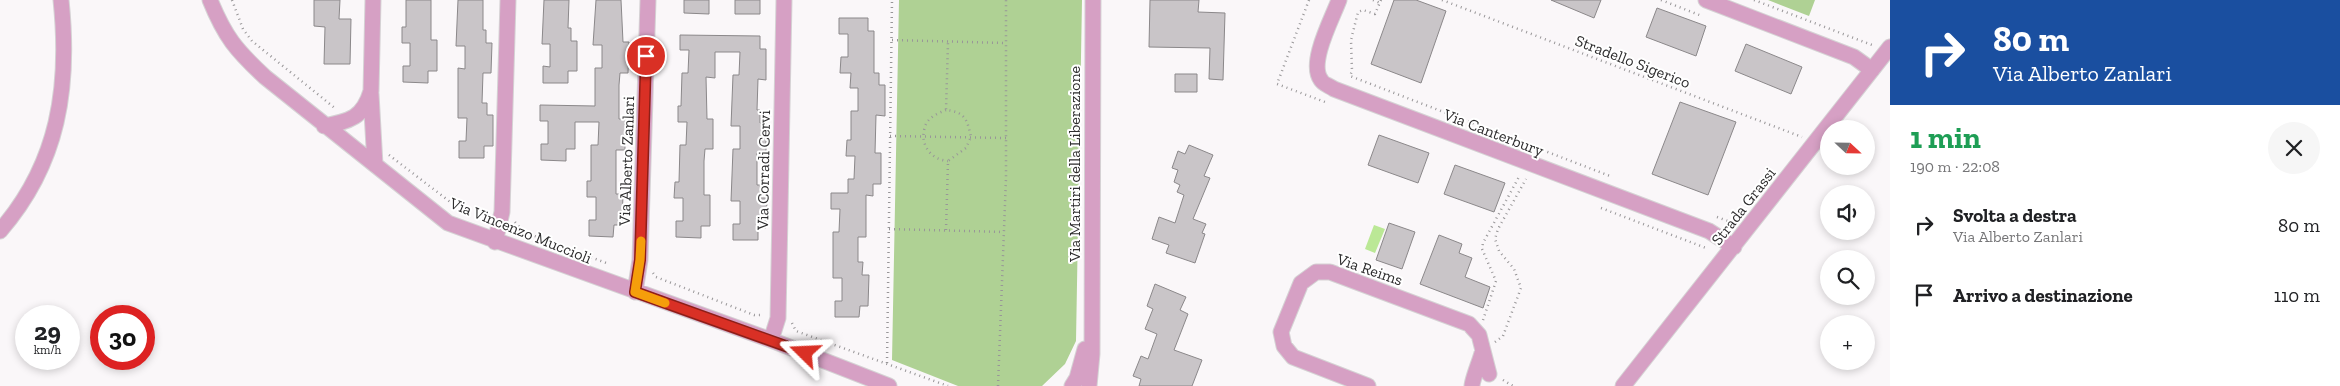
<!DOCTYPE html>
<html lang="it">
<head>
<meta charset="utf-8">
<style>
	body { margin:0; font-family:"Zilla Slab",serif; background:#f6f6f6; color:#202124; height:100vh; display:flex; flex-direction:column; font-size:19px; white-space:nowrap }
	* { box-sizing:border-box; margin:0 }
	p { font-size:16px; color:#757577 }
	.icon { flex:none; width:28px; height:28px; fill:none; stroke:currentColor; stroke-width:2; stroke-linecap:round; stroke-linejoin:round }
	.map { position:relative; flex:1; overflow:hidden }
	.details { display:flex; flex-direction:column; background:#fff; width:450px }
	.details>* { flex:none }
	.hud { background:#1a4fa0; color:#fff; overflow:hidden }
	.needle { width:32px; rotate:112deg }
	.fabs { position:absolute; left:1820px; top:120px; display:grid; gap:10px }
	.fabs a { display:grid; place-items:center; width:55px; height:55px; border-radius:50%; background:#fff; box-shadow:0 2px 8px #0003; font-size:25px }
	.speed { position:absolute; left:15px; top:305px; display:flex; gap:10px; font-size:25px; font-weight:700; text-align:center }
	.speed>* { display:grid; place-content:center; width:65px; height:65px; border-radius:50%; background:#fff; box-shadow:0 2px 8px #0003; line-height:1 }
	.speed small { font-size:12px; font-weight:400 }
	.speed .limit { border:8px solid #d22; background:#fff; color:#111 }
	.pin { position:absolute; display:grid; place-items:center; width:42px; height:42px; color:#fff; margin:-21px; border:2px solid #fff; border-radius:50%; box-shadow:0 1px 5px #0007 }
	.me { position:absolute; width:55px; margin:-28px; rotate:291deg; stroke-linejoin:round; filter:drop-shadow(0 0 4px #0008) }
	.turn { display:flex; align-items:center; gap:18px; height:105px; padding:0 20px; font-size:22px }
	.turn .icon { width:65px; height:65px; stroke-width:2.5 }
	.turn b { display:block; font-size:35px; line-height:42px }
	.round { display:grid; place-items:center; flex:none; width:52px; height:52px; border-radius:26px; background:#f6f6f6 }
	.headline { display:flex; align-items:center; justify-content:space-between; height:85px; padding:0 20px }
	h1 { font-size:30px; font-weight:700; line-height:38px; color:#1e9e55 }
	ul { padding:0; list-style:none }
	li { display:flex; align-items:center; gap:15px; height:70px; padding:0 20px }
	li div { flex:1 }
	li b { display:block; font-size:19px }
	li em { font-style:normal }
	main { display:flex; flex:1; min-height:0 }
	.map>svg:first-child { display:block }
	.green { fill:#afd194 }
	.water { fill:#bbe896 }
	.building { fill:#c9c5c8; stroke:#8b888a }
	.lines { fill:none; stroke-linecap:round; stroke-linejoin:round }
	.minor-casing { stroke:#d5d2d4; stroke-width:17 }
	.path { stroke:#989698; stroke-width:2.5; stroke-dasharray:1 4; stroke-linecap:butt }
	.minor { stroke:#d6a0c4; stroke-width:15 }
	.route-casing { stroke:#8d1f18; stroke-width:12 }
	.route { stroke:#d93025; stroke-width:9 }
	.slow { stroke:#f59e0b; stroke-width:9 }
	.labels { text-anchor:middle; stroke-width:4; stroke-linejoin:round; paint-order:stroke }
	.street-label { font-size:16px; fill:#2d2c2d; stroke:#fff }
</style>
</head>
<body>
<main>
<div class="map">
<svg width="1890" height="386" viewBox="0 0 1890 386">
	<rect width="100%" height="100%" fill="#faf7f9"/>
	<!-- green -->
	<path class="green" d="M899,0h183l-6,341 -11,23 -23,22h-84l-66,-26z
		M1768,0h47l-6,16z"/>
	<!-- water -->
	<path class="water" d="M1374,225l11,4 -10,24 -10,-4z"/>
	<!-- building -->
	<path class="building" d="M314,0h26l-1,19h12l-1,45h-26l1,-37 -11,-1z
		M406,0h25v40h6v31h-9v12l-25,-1v-16h7v-23h-8v-16h4z
		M458,0h25v30h3v13h6l-1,30h-8l-1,30h5v12h6v31h-9v12h-25v-17h7l1,-23h-9v-50l7,1v-23h-9z
		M544,0h25l-1,28h3v13h6v30h-9v12h-25v-17l7,1v-23h-8z
		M596,0h25l2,42h6l-1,31h-8l-1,12v34h6v31h-9v44h7l-1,31h-8l-1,12 -24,-1v-16h7v-23h-9v-16h4v-36h7l1,-23h-24v27h-9v12l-25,-1v-16h7v-23h-8v-16l55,1v-38h7v-23h-9z
		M684,0h25v14l-25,-1z
		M735,0h25v14h-25z
		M1150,0h49l-1,12 27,1 -2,67 -14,-1 1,-31 -61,-1z
		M1394,0h22l30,11 -25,72 -50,-19z
		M1551,0h50l-7,18z
		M1657,8l49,18 -10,30 -50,-19z
		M839,18h29v13h6v42h5v12h6v31l-9,-1 -1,38h6v31h-8v12l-7,-1v42h-8v25h5l-1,13h7l-1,31h-8l-1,11h-24v-16h7v-23h-9v-46h6l1,-23h-9v-16h17v-14h6l1,-23h-9l1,-16h4v-29h7v-23h-8l1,-15h-11l1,-16h7v-23h-9z
		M680,35l80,1v13h6v31l-8,-1 -1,31h3v13h6v31l-9,-1v32h4v13h6l-1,30h-8v12h-25v-16h7v-23h-9l2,-52h7v-23h-9l2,-51h6l1,-23h-25v26l-9,-1 1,42h6v30h-8l-1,12v34h6v31h-9v12l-25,-1v-16h7v-23h-9l1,-16h4l1,-37h6l1,-23h-9v-16h3l1,-33h6l1,-23h-9z
		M1746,44l56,23 -11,27 -56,-23z
		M1175,74h22v18h-22z
		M1680,102l56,20 -28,73 -56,-21z
		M1379,135l50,18 -11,30 -50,-18z
		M1189,145l24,10 -9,21 6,2 -17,41 13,5 -4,9 3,1 -10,29 -29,-10 3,-8 -17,-6 7,-22 16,6 9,-28 -7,-3 3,-7 -6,-3 4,-12 -6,-2 6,-17 7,3z
		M1455,165l50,18 -11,29 -50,-18z
		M1389,223l26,9 -13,37 -26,-9z
		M1439,235l23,9 -3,9 13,5 -7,19 25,10 -7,21 -63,-24z
		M1155,284l31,13 -6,13 8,4 -14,36 28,10 -10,26h-53l2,-7 -8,-3 8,-20 7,3 9,-25 -12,-5 8,-20 -6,-3z"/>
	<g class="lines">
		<!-- minor casing -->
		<g class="minor-casing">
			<path id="minor" d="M210,0c15,37 26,50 55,77l183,146 323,117 118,46
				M1339,0c-7,19 -31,63 -18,80 2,4 9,6 13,9l375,142 25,16
				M1706,0l148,57 18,13
				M371,94l4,71
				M324,126c26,-5 39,-8 47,-35l2,-91
				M0,231c59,-68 70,-144 61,-231
				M495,242l7,-30 6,-212
				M635,292l5,-32 8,-260
				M771,340l7,-22 6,-318
				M1072,386l5,-8 8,-29
				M1089,386l3,-32 1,-354
				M1368,386l-75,-29 -9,-11 -3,-14 20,-49 15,-11h14l139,52 10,11 10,39
				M1472,386c0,-6 8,-25 10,-33
				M1623,386l267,-339"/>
		</g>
		<!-- path -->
		<path class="path" d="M232,0l11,29 9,12 84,68
			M1309,0l-32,84 48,18
			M1373,0l7,3
			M1381,0l-6,14 -12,-4 -5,2 -7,28 1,31 -2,5 260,100
			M1442,0l360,137
			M1661,0l41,16
			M1754,0l118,45
			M892,40l113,3
			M946,110c-8,3 -19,8 -21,17 -6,17 6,33 23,34
			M890,136l116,2
			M389,155l60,46 20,13
			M1601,208l105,40
			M1717,217l16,6
			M515,222l9,10 85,32
			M889,229l115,3
			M946,230l2,-69 18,-13 5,-11c-4,-18 -6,-25 -25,-27l2,-68
			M653,273l3,4 98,38h9
			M1483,320l13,-39 -14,-32 1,-6 37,-68
			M792,323l4,8 152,55
			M1495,342l8,-6 18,-48 -7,-19 -15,-18 -4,-12 3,-10 28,-50
			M887,363l5,-363
			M1503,380l10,6
			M998,386l8,-208v-178"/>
		<!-- minor -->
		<use href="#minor" class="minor"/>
	</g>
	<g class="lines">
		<!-- route casing -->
		<g class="route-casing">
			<path id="route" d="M646,56l-6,204 -5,32 170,61"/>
		</g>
		<!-- route -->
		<use href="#route" class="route"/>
		<!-- slow -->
		<path class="slow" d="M641,241l-1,19 -5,32 30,11"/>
	</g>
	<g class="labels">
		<!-- street labels -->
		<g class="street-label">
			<text transform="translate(1633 61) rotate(21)" y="6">Stradello Sigerico</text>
			<text transform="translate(1494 132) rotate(21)" y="6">Via Canterbury</text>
			<text transform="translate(626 161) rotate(-88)" y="6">Via Alberto Zanlari</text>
			<text transform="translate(1074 164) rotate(-90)" y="6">Via Martiri della Liberazione</text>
			<text transform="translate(763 170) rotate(-89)" y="6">Via Corradi Cervi</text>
			<text transform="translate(1743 206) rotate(-52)" y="6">Strada Grassi</text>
			<text transform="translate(521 230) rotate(22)" y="6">Via Vincenzo Muccioli</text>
			<text transform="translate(1370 269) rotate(19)" y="6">Via Reims</text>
		</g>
	</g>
</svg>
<div class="fabs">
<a><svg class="needle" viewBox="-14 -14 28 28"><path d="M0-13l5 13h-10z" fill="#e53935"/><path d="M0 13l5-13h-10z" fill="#757577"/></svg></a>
<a><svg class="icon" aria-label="sound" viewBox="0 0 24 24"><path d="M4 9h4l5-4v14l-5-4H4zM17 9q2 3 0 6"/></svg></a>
<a><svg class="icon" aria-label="search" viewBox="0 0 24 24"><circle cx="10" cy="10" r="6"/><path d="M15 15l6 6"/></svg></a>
<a>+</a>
</div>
<div class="speed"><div>29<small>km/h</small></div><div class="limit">30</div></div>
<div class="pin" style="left:646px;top:56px;background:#d93025"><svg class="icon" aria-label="arrive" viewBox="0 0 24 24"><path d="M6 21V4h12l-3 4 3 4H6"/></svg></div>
<svg class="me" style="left:805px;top:353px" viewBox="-20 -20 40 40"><path d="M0-17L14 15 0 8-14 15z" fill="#d93025" stroke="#fff" stroke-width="4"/></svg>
</div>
<section class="details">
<div class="hud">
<div class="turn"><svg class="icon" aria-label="right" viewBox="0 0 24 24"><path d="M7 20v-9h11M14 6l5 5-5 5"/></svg><div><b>80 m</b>Via Alberto Zanlari</div></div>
</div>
<div class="headline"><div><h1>1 min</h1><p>190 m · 22:08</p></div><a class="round"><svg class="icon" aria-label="close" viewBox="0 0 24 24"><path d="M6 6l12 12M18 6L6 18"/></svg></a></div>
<ul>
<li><svg class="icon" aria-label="right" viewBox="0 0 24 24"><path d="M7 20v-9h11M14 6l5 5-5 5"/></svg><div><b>Svolta a destra</b><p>Via Alberto Zanlari</p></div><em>80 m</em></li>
<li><svg class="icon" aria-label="arrive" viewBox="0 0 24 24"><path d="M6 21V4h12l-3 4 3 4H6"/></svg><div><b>Arrivo a destinazione</b></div><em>110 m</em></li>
</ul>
</section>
</main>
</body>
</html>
